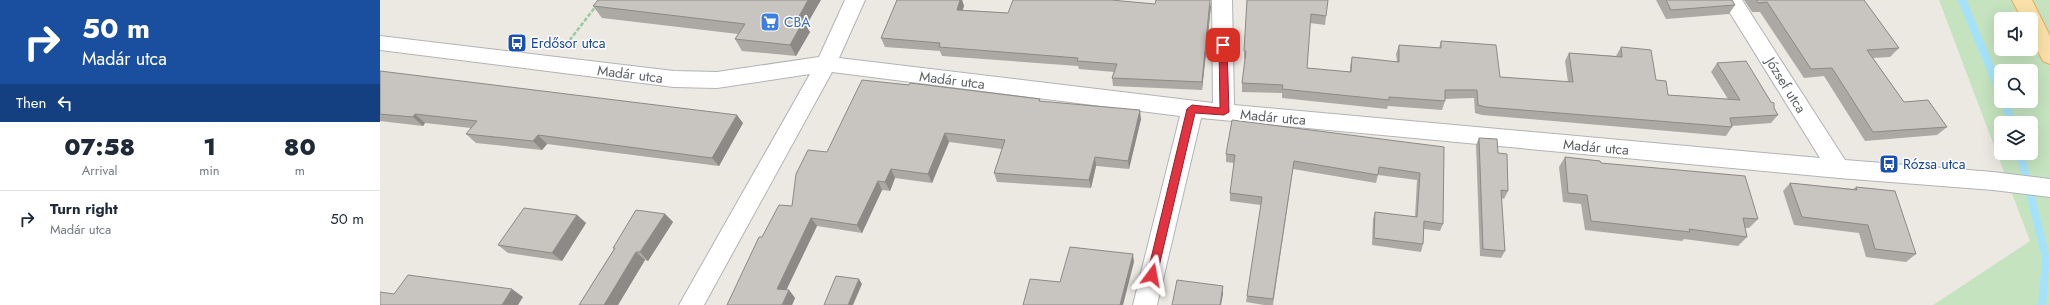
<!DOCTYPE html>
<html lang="en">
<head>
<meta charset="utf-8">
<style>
	body { margin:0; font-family:Jost,sans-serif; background:#f2f2f3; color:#1f2937; height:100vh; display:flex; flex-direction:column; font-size:15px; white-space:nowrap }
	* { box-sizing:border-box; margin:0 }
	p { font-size:13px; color:#747a83 }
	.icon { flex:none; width:22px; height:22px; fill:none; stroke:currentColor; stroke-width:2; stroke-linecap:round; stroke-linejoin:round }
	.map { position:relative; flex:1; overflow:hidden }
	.drawer { display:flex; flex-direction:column; background:#fff; width:380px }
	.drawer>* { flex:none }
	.top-card { background:#1a4fa0; color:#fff; overflow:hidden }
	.fabs { position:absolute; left:1614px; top:12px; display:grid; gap:8px }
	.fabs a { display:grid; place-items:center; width:44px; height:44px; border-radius:6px; background:#fff; box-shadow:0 4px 16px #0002; font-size:20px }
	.pin { position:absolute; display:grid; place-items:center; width:34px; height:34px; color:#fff; margin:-17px; border-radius:8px; box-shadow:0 2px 6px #0006 }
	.me { position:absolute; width:44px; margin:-22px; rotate:13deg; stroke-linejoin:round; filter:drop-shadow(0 0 3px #0008) }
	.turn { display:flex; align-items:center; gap:14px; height:84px; padding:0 16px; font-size:18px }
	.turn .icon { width:52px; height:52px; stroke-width:2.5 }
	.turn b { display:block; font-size:28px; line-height:34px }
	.then { display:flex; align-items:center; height:38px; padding:0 16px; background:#0003; gap:8px; font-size:15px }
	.eta { display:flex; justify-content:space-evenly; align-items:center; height:68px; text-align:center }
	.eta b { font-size:24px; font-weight:800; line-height:28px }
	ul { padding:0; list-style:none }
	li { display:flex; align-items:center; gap:12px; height:56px; padding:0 16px; border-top:1px solid #e0e1e3 }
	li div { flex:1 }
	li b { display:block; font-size:15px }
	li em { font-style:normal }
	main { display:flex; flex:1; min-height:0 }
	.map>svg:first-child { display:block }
	.green { fill:#c5e3bf; fill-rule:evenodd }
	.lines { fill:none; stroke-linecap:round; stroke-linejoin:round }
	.stream { stroke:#a4e2fb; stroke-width:8 }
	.minor-casing { stroke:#b0b4b7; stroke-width:2 }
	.primary-casing { stroke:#eaad5d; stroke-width:2 }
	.path { stroke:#9cc8a1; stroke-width:2.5; stroke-dasharray:4 2; stroke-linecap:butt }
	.minor { fill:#fff; fill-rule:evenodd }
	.primary { fill:#fbe1a8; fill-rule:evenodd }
	.wall { fill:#aca9a4 }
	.shaded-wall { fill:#8c8986 }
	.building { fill:#c8c4bf; stroke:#8c8986 }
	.route { fill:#e13440; stroke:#92222a }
	.labels { text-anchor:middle; stroke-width:3; stroke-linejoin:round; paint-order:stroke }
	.shop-label { font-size:14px; fill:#366cbe; stroke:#fff; text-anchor:start }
	.transit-label { font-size:14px; fill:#164399; stroke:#fff; text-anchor:start }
	.street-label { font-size:14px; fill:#5a5f62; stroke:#fff }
</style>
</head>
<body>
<main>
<section class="drawer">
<div class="top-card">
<div class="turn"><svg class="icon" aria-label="right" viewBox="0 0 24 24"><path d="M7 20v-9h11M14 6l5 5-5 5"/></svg><div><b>50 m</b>Madár utca</div></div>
<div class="then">Then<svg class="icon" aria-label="left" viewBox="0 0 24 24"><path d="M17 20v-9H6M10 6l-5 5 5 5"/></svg></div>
</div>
<div class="eta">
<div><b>07:58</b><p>Arrival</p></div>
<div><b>1</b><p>min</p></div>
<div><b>80</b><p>m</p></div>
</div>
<ul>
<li><svg class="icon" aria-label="right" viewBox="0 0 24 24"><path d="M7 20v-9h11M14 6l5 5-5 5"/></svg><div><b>Turn right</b><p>Madár utca</p></div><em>50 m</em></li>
</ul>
</section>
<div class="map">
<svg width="1670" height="305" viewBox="0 0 1670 305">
	<rect width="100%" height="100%" fill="#ece9e2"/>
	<!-- green -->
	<path class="green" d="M1559,0h111v305h-117l97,-64zM1621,19h30v30h-30zM1621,71h30v30h-30zM1621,123h30v30h-30z"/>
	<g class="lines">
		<!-- stream -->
		<path class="stream" d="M1582,0l39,94
			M1624,101l8,22
			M1640,153l26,105 -4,47"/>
		<!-- minor casing -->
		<g class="minor-casing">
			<path id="minor" d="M465,0h20l-26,58 374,45 -1,-103h20l2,105 586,53 -98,-158h20l103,160 148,12 57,7v18l-57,-7 -154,-12 -638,-60 -44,187h-24l47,-189 -348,-44 -128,233h-25l131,-231 -93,14 -43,-1 -294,-37v-14l294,35 43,1 102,-15z"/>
		</g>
		<!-- primary casing -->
		<g class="primary-casing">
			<path id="primary" d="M1632,0h20l18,36v28l-7,-3 -12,-23v-19h-9z"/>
		</g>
		<!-- path -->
		<path class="path" d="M186,45l30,-39"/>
		<!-- minor -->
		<use href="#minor" class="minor"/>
		<!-- primary -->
		<use href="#primary" class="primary"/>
	</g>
	<!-- wall -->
	<path class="wall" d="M517,0h65l2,6 -2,4 46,3 147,-9 56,2 -9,84 -89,-4 -1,-8 2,-6 -35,-3 -1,-3 -136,-10 -2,-5 -55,-4 -4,-9z
		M867,0l79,16 -1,9 -15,-2 -3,45 43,4v-6l2,-9 45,5 -1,-8 3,-9 40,3 2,-7 59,36 68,5 -3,-21 4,-8 47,3 5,-9 35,33 12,15 60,4 -17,-27 6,-9 57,45 4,7 -7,8 -39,3v1l-6,9 -244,-21 -7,-2 -1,-15 -29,1v2l-3,9 -54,-4 -1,3 -105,-11v-5l-40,-1v-9l3,-24h-1v-8z
		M1276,0h76l3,5 -6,9 -63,5z
		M1364,0h120l35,48 -9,9 -17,1 31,44 43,25 -10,8 -72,6 -41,-65 -20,2 -44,-66h-8z
		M213,6l213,20 4,6 -14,24 -54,-5 -7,-12 3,-5 -136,-16z
		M0,71l363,52 -24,43 -172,-22 -5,6 -66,-7 -10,-9 5,-6 -46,-5 -2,3 -43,-5z
		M660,99v2l101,18 -12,50 -33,-3 -5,22 -94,-6 -3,-9 8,-24 -53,-7 -17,41 -37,-5 -5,13 -8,-1 -20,43 -45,-7 -31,64h3l6,8 -3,7 -30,-68 30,-31 35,-54z
		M1099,138l19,15 10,38 -4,8 -3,-1 4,53 -4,7 -21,-2 -4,-111z
		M1064,147l-1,77 -3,7 -16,-2 -1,15 -2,8 -49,-7 1,-26 2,-7 40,5 2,-37 -39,-5 -2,8 -83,-14 -20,136h-9l-18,-3 1,-6 14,-91 -31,-4v-8l4,-30 -8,-1v-8z
		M1185,157l36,6 157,56 -9,9h-4l2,9 -9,9 -54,-7 -2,2 -97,-11 -4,-26 -18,-2 -4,-35z
		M1410,183l63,6 3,-2 60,67 -10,8 -40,-5 -7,-24 -65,-8 -11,-34z
		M285,214l8,8 -25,39 -3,-1 -27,45h-39l35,-56 -1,-1z
		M197,215l9,8 -24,38 -54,-8 -10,-8z"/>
	<!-- shaded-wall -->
	<path class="shaded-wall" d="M428,0h13l-15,26 4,6 -14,24 -6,-11 7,-25z
		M580,0h2l2,6 -4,12 -3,-8z
		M831,0v6l-9,84v-8z
		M760,110l1,9 -12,50 -1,-8z
		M35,114l10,9 -2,3 -10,-9z
		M357,115l6,8 -24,43 -7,-8z
		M565,133l4,9 -17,41 -4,-9z
		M158,135l9,9 -5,6 -9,-9z
		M715,157l1,9 -5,22 -2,-8z
		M511,169l4,9 -5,13 -5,-9z
		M498,181l4,9 -20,43 -5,-8z
		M285,214l8,8 -25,39 -8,-9z
		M197,215l9,8 -24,38 -10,-8z
		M431,218l6,8 -34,71 -6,-8z
		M256,252l9,8 -27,45h-14z
		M753,254l1,8 -11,43h-3z
		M479,279l3,5 -9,21h-5z
		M843,286v8l-2,11h-1z
		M132,289l11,8 -5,8h-16z
		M409,290l6,8 -3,7h-10z"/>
	<!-- building -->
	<path class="building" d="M218,0h210l-11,20h7l-14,25 -55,-6 10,-15 -152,-18z
		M517,0h63l-3,10 51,3 5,-13h98l44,4 1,-4h54l-8,82 -90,-4 5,-14 -40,-3 1,-3 -139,-11 1,-4 -59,-5z
		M867,0h81l-2,16 -15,-2 -4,54 44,4 1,-15 47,5v-17l42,3v-7l55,4 4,32 73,5 -4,-29 53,4 -1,-10 30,3 5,30 10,1 2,14 72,5 -23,-37 29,-2 25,41 3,1v5l4,7 -48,3 2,9 -247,-20 -7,-2 -1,-15h-32v11l-56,-4v3l-107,-11 1,-4 -41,-2 4,-32h-2z
		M1286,0h66l3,5 -64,5z
		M1376,0h108l35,48 -32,2 37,52 24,-2 19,27 -74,5 -41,-64 -21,1 -44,-67 -9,1z
		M0,71l357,44 -25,43 -174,-23 -5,6 -67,-7 11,-13 -62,-7 -2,3 -33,-3z
		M482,80l47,5 1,-2 130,16 -1,2 101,9 -12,51 -33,-4 -6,23 -95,-7 11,-33 -60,-7 -17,41 -37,-5 -6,13 -7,-1 -21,44 -46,-7 -34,71 12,1 -7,15h-55l32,-68h3l17,-32 13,1 4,-32 12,-24 19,2z
		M852,120l212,27 -1,77 -19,-3 -1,23 -49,-6 1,-26 42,5 3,-44 -41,-6 -1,8 -84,-14 -21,138 -26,-3 15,-99 -32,-4 5,-38 -9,-1z
		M1099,138l18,1 1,14 9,1 1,37 -7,-1 4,61 -22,-2z
		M1185,157l35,4 1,2 144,13 13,43 -15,-1 4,19 -58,-8 1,3 -99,-11 -4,-26 -19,-2z
		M1410,183l67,7 -1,-3 39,4 21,63 -41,-5 -7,-24 -66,-8z
		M144,208l53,7 -25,38 -54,-8z
		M256,210l29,4 -25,38h-4l-32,53h-25l36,-57h-2z
		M690,247l63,7 -13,51h-97l7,-26 30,3z
		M28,275l104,14 -10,16h-122v-13l14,2z
		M456,276l23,3 -11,26h-24z
		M797,280l46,6 -3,19h-48z"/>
	<!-- route -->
	<path class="route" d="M843,42l4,3 2,67 -5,3 -29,-2 -38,162 -5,5 -5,-5 40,-166 5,-4 28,3 -1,-63z"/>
	<!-- icons -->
	<defs>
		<g id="supermarket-square" transform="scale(1)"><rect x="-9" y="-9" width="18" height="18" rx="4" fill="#3f7fe0" stroke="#fff"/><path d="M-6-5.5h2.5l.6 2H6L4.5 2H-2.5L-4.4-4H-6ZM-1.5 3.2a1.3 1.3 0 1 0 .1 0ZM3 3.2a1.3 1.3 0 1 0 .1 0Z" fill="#fff"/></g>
		<g id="bus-square" transform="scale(1)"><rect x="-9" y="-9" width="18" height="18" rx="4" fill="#1a4fb4" stroke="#fff"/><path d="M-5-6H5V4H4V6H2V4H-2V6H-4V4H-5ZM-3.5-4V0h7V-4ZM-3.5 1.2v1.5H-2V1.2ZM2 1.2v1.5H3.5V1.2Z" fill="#fff"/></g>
	</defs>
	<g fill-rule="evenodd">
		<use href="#supermarket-square" x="390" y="22"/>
		<use href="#bus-square" x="137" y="43"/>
		<use href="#bus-square" x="1509" y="164"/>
	</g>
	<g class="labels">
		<!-- shop labels -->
		<g class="shop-label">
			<text x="404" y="27">CBA</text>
		</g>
		<!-- transit labels -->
		<g class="transit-label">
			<text x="151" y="48">Erdősor utca</text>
			<text x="1523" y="169">Rózsa utca</text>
		</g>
		<!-- street labels -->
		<g class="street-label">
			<text transform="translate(250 74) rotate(7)" y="5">Madár utca</text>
			<text transform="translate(572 80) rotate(7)" y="5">Madár utca</text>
			<text transform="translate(1406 85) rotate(58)" y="5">József utca</text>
			<text transform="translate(893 117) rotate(5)" y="5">Madár utca</text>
			<text transform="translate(1216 147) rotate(5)" y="5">Madár utca</text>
		</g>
	</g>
</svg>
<div class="fabs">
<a><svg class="icon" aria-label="sound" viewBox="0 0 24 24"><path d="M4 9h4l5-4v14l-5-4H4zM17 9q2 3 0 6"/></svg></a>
<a><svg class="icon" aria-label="search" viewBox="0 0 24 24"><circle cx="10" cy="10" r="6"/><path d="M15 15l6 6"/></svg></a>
<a><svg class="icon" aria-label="layers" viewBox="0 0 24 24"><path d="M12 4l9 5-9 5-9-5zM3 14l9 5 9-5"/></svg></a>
</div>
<div class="pin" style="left:843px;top:45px;background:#d93025"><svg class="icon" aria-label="arrive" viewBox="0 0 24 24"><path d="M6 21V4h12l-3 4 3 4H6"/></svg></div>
<svg class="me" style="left:772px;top:275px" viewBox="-20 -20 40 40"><path d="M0-17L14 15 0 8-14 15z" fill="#e13440" stroke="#fff" stroke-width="4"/></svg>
</div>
</main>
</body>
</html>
